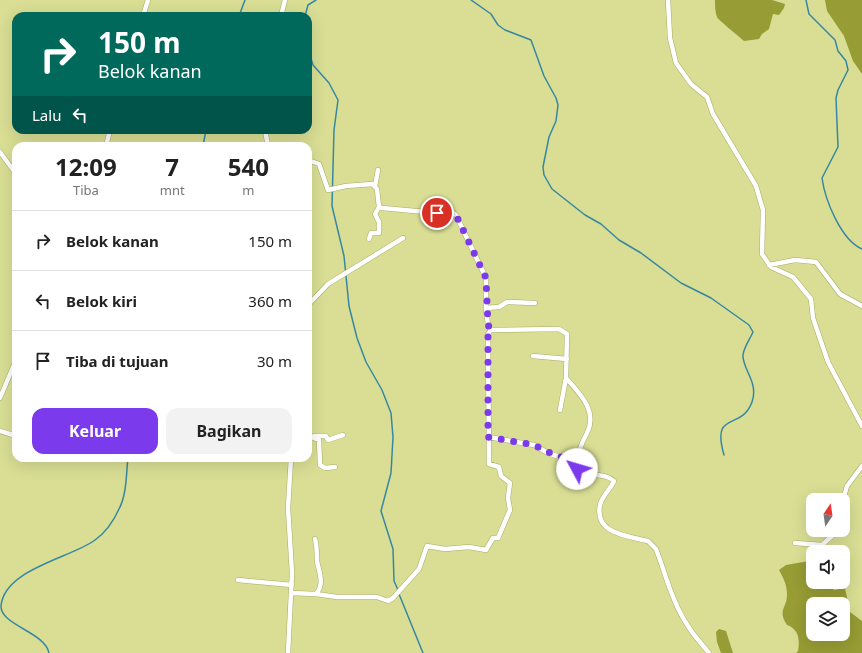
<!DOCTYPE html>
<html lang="id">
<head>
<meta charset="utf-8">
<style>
	body { margin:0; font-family:"Noto Sans",sans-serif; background:#f2f2f2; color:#222; height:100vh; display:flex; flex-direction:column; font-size:15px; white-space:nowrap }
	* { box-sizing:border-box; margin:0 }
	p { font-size:13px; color:#767676 }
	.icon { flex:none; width:22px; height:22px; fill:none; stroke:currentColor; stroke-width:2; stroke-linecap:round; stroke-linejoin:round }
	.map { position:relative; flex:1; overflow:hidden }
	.sheet { position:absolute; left:12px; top:142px; width:300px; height:320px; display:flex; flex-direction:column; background:#fff; border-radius:12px; box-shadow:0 4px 16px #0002 }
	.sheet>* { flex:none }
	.top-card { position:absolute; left:12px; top:12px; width:300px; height:122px; border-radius:12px; box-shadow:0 4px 16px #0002; background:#00695c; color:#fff; overflow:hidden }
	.needle { width:26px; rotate:13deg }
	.tools { position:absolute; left:806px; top:493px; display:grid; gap:8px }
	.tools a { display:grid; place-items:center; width:44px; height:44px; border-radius:8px; background:#fff; box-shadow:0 4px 16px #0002; font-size:20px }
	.pin { position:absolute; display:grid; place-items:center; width:34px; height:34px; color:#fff; margin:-17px; border:2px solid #fff; border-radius:50%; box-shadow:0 1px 4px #0007 }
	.me { position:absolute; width:44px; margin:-22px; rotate:309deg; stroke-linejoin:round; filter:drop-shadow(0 0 3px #0008) }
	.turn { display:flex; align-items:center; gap:14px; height:84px; padding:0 20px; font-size:18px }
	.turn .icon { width:52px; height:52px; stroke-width:2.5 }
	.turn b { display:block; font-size:28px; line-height:34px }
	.then { display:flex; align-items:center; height:38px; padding:0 20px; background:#0003; gap:8px; font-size:15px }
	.eta { display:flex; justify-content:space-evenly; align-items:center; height:68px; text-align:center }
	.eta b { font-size:24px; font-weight:700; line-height:28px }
	.button { display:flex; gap:8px; margin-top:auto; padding:8px 20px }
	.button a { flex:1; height:46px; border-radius:12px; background:#7c3aed; color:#fff; font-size:16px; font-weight:700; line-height:46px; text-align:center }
	.button a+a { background:#f2f2f2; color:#222 }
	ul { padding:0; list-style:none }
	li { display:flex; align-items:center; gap:12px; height:60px; padding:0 20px; border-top:1px solid #e0e0e0 }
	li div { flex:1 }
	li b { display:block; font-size:15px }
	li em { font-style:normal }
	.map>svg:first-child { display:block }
	.forest { fill:#979c34; fill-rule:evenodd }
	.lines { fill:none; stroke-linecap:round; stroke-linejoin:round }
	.stream { stroke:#3688a2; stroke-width:1.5 }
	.minor-casing { stroke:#a7ac63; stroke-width:5.5 }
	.minor { stroke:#fff; stroke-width:4.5 }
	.route { stroke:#7c3aed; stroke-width:7; stroke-dasharray:0 12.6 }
</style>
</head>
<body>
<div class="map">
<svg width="862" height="653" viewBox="0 0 862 653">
	<rect width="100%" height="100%" fill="#d9de94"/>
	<!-- forest -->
	<path class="forest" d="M715,0h57l13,4 -1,4 -5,7 -6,-1 -4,15 -7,5 -3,5 -15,2c-4,-4 -26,-21 -27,-24 -2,-5 -2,-12 -2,-17z
		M825,0h37v74l-9,-13 -9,-25 -17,-25z
		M809,561l4,5v16h14l7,8 11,-2 5,24 12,9v32h-66l2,-2c2,-11 1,-22 -11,-26 -10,-15 0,-17 0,-30 0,-10 -3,-16 -8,-25l7,-5zM813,604h30v30h-30z
		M719,629l7,2 7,22h-12l-4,-11 -1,-10z"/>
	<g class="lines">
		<!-- stream -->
		<path class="stream" d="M471,0l20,14 7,11 7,5 26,10 13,36 12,22 2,7 -2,16 -7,16 -6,30 1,8 8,14 33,26 16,9 18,16 22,13 40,30 30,15 38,27 4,7c-3,7 -9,15 -10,23 -1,14 16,27 9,47 -11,30 -41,7 -28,53
			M806,0l3,14 26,26 3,11 8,10 2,9 -10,20 -2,8 2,49 -16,31c3,22 19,62 40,71
			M239,16l6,-16
			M305,16l3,-11 8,-5
			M308,49l5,16 16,18 9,17 -4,30 -2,76 12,50 5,50 8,32 9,24 16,28 9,23 2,24 -2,36 -10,38 12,38 1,32 4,9
			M203,146l3,-16
			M399,594l24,59
			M49,653c-4,-21 -49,-28 -48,-47 3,-37 70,-48 94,-66 10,-7 19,-20 24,-31 8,-15 7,-35 9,-51"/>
		<!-- minor casing -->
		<g class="minor-casing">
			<path id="minor" d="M668,0l2,38 6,25 15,21 16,13 6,17 43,72 7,24 -1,44 9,13 22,10 18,22 2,19 15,44 34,64
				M143,16l5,-16
				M281,16l4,-16
				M265,130l3,16
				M106,146l4,-16
				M0,152l16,22
				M308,160l11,4 9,26 18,-4 26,-2 5,5 2,18 3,1 55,5 14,-2 5,4 30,63v32l2,15 3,5 -3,4 1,127v3l10,3 2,9 9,7 -2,15 2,12 -12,28h-5l-7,12 -17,-3 -24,2 -18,-3 -8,23 -26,29 -5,3 -11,-4h-40l-21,-3
				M375,186l3,-16
				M369,239l2,-6h8v-11l-4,-8 4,-7
				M769,265l26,-5 21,2 24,32 22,12
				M308,305l20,-21 75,-46
				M486,308l13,-1 8,-5 28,1
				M491,330l68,-1 8,5 -1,44c14,16 32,33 21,55 -6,11 -11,23 -10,36 8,10 27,2 37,12 -4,9 -12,15 -14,24 -6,29 28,31 48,36l8,8c10,26 16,53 32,77 6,10 14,18 21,27
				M533,356l34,3
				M0,398l16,-38
				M560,410l6,-32
				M0,431l16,5
				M308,436l11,4 1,25 5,3 10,-1
				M314,436h12l2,4 15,-5
				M488,437l46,8 14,8 29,10
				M843,500l4,-14 15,-20
				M795,543l27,2 10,-9 3,-6
				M238,580l54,5
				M291,593l25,1c9,-10 3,-22 1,-33 0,-7 0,-15 -2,-22
				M288,653l4,-80 -4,-65 3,-50"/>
		</g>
		<!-- minor -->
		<use href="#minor" class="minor"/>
	</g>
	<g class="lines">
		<!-- route -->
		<path class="route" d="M437,213l14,-2 5,4 30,63 2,47 3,5 -3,4v103l46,8 14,7 29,11v6"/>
	</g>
</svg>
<div class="tools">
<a><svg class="needle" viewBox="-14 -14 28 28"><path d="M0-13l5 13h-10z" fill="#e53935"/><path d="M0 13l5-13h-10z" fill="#767676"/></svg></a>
<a><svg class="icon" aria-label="sound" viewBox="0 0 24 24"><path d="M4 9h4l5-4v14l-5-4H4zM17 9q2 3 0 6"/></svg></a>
<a><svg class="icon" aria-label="layers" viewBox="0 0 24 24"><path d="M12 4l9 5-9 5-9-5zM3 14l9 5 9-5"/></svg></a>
</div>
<div class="pin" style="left:437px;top:213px;background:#d93025"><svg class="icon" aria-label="arrive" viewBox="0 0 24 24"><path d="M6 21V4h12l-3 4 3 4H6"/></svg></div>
<svg class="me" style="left:577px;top:469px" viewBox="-20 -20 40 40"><circle r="19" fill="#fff"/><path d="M0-13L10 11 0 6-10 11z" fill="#7c3aed"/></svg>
<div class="top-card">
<div class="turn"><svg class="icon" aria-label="right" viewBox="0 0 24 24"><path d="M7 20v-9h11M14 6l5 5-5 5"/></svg><div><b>150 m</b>Belok kanan</div></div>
<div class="then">Lalu<svg class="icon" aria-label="left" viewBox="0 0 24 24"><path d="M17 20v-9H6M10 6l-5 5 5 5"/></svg></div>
</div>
<section class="sheet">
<div class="eta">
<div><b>12:09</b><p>Tiba</p></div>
<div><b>7</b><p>mnt</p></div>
<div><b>540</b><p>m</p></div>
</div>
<ul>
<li><svg class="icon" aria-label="right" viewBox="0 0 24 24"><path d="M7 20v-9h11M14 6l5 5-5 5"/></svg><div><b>Belok kanan</b></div><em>150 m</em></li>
<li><svg class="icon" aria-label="left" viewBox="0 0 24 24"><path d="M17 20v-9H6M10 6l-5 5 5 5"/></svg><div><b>Belok kiri</b></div><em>360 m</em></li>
<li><svg class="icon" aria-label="arrive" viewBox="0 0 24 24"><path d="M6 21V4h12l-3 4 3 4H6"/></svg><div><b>Tiba di tujuan</b></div><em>30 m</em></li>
</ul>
<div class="button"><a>Keluar</a><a>Bagikan</a></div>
</section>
</div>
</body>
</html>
